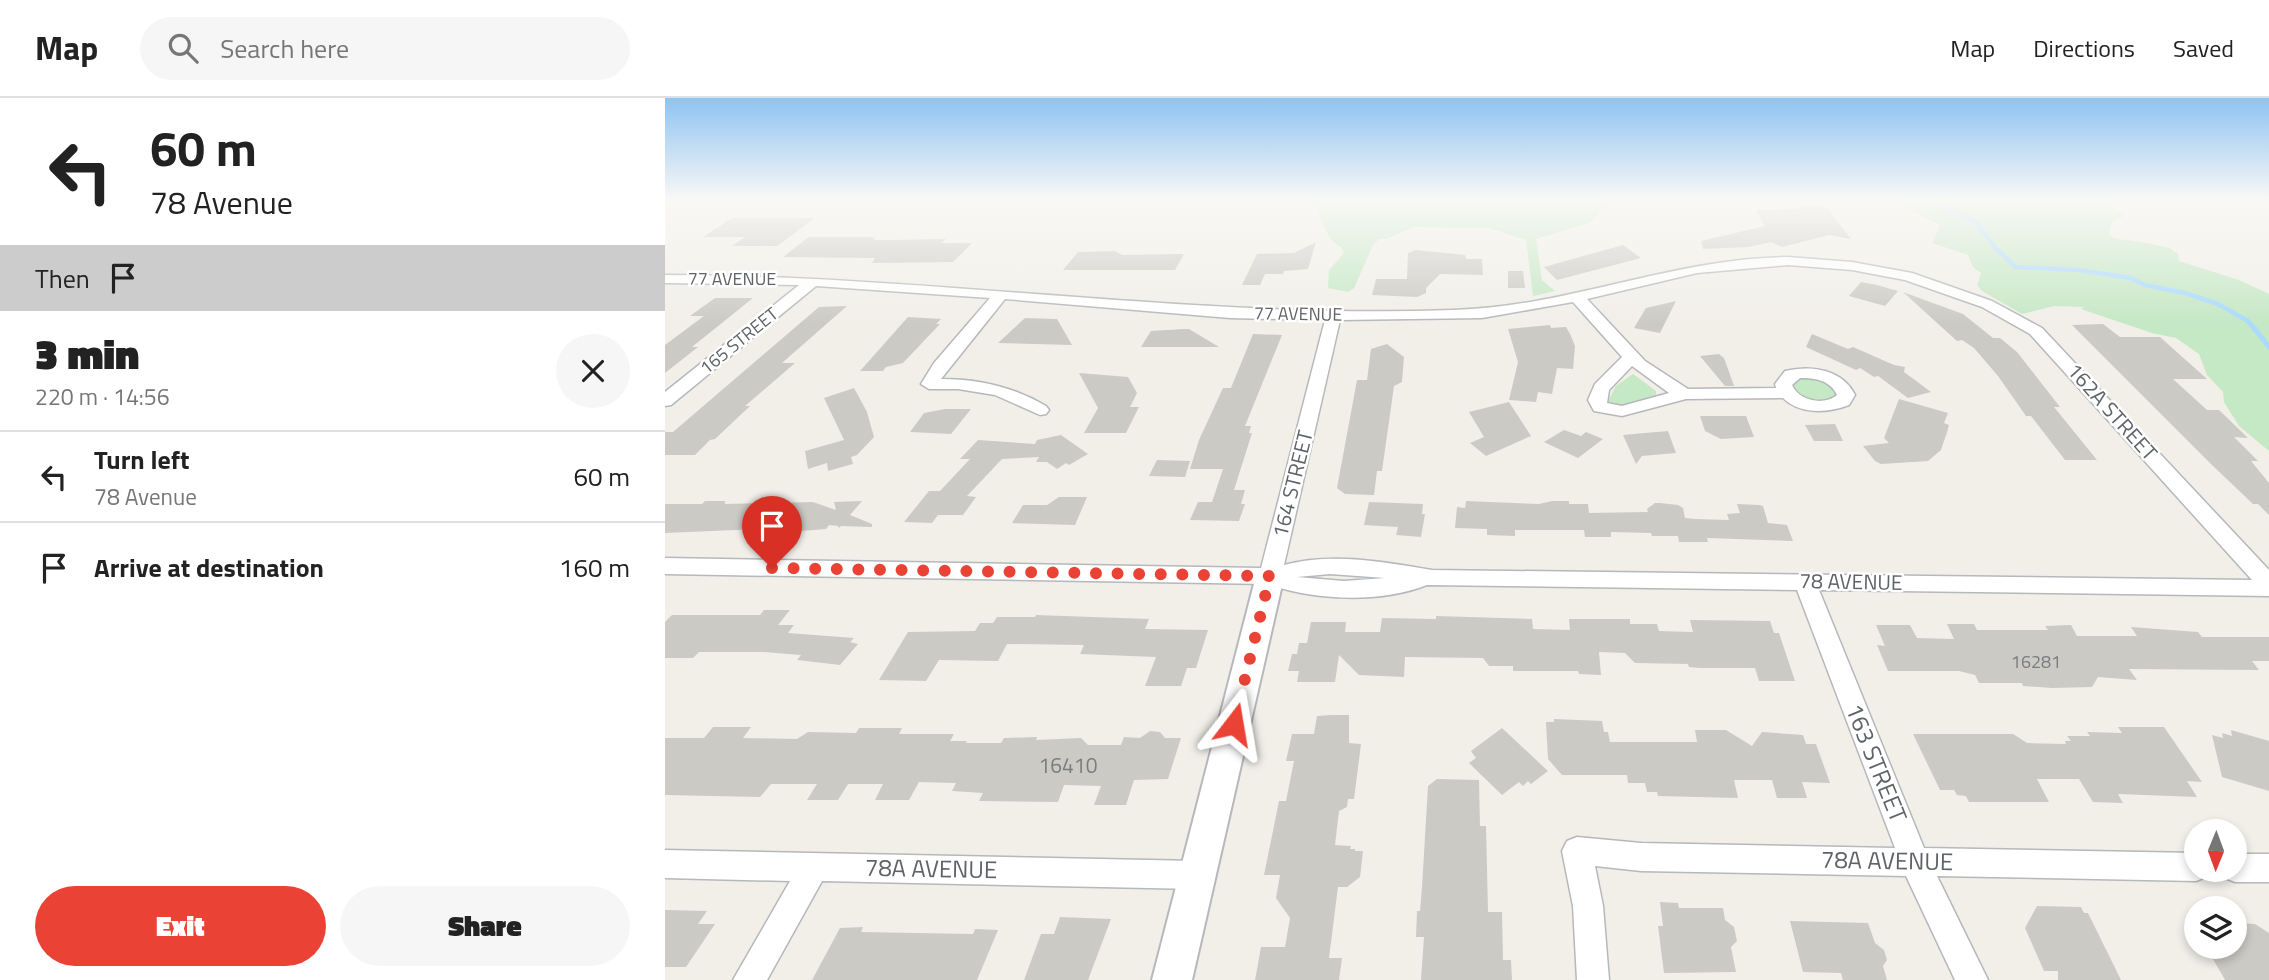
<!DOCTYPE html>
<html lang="en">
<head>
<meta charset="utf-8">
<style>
	body { margin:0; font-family:"Titillium Web",sans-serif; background:#f6f6f6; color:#222; height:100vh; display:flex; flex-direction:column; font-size:26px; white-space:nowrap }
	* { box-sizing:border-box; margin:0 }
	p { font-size:23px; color:#767676 }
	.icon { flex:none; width:38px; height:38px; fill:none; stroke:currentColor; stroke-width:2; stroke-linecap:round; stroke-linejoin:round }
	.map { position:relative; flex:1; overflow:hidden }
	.details { display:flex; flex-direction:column; background:#fff; width:665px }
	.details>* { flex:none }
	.banner { background:#fff; color:#222; overflow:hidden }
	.needle { width:46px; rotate:181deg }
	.fabs { position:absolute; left:1519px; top:721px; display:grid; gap:14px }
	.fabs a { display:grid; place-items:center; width:63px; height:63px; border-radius:50%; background:#fff; box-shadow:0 4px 10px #0003; font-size:35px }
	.pin { position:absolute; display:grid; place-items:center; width:60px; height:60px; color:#fff; margin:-72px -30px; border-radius:50% 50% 50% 0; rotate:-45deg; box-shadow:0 0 7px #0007 }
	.pin .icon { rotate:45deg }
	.me { position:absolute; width:77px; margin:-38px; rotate:14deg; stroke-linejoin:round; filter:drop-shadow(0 0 5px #0008) }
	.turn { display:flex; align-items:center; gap:24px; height:147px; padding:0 35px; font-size:32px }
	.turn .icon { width:91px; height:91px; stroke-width:2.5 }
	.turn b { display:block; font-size:49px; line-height:60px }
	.then { display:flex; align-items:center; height:66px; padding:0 35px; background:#0003; gap:14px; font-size:26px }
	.round { display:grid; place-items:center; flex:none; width:74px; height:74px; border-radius:37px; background:#f6f6f6 }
	.summary { display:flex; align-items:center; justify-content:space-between; height:119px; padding:0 35px }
	h1 { font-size:42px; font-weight:800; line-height:52px }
	.action { display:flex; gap:14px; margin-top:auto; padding:14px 35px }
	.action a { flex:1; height:80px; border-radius:42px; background:#ea4335; color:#fff; font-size:28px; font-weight:800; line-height:80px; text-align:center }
	.action a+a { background:#f6f6f6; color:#222 }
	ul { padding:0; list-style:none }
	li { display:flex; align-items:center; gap:21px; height:91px; padding:0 35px; border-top:2px solid #e0e0e0 }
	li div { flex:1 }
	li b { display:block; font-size:26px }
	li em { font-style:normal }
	header { display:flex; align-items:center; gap:42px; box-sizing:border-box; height:98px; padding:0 35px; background:#fff; border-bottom:2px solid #e0e0e0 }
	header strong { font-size:33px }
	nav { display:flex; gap:38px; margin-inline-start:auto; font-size:24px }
	.search { width:490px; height:63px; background:#f6f6f6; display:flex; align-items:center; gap:18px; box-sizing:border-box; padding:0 24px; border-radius:38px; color:#767676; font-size:26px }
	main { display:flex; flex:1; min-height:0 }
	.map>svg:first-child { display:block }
	.green { fill:#c5e8c5 }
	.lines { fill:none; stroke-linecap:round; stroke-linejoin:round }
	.stream-far1 { stroke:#aadaff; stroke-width:4.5 }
	.stream { stroke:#aadaff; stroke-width:5 }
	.building { fill:#cccac5 }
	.minor-casing { stroke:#b5b8bc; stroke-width:3 }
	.tertiary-casing { stroke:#b5b8bc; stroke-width:4 }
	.minor { fill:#fff; fill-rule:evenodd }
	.tertiary { fill:#fff; fill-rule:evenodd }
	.route { stroke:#ea4335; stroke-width:12; stroke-dasharray:0 21.6 }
	.labels { text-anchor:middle; stroke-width:5; stroke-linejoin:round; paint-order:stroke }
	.far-street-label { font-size:18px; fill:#5f6368; stroke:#fff }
	.number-label { font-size:18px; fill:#7a7d7f }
	.street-label { font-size:21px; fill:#5f6368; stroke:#fff }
	.near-number-label { font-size:21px; fill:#7a7d7f }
	.near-street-label { font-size:24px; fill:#5f6368; stroke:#fff }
</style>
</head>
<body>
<header>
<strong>Map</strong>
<div class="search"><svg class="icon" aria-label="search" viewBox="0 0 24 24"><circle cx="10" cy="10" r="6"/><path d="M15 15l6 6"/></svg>Search here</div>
<nav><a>Map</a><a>Directions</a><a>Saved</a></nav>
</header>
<main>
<section class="details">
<div class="banner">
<div class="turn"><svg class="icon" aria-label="left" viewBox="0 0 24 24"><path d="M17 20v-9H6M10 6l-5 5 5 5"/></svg><div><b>60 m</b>78 Avenue</div></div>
<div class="then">Then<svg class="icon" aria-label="arrive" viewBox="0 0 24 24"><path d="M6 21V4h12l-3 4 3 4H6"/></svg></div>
</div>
<div class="summary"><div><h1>3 min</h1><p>220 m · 14:56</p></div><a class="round"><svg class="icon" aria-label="close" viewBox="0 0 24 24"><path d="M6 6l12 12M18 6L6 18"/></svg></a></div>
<ul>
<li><svg class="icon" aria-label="left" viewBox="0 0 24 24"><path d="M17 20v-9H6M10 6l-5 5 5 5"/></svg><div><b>Turn left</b><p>78 Avenue</p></div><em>60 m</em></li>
<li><svg class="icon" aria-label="arrive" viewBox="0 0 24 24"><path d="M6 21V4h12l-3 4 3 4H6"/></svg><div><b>Arrive at destination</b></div><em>160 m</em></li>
</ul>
<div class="action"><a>Exit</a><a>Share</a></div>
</section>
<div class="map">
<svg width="1604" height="882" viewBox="0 0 1604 882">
	<rect width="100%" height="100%" fill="#f1efe8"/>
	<!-- green -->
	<path class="green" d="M633,102h311l-17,22 -56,17 6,41 13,11 -22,5 -7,-56 -37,-12 -74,-1 -29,12h-7l-6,6 -19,43 -6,4 -20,-4 1,-18 15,-17c-5,-11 1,-2 -8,-9 -8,-6 -18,-28 -18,-38l-14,-1z
		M1223,102h215l21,14v2l-12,6 -3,13 8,4 25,3 28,6 8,6 1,7 60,19 30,14v157l-30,-25 -15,-24 -1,-10 -16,-17 -8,-21 -23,-16 -24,-5 -71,-24 3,-2 -30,-1 -32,8 -40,-23 -5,-6 4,-12 -8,-6 -5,-12 -36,-12 8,-18z
		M968,276l23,17v5c-15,6 -34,14 -49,7l9,-17z
		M1132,279l24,1 19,15 -11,9 -25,-2 -16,-17z"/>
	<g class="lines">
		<!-- stream-far1 -->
		<path class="stream-far1" d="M1263,102l49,23 18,25 21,19 63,3 52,8 14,7 40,8 33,11 30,17 8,10"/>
		<!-- stream -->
		<path class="stream" d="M1590,231l14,18"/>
	</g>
	<!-- building -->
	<path class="building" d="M1149,108l12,1 25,32 -22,-4 -47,12 -11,-5 -22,5 -46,2 -2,-8 64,-15 -9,-16 46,-1 -2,-2z
		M67,120h83l-38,28h-45l13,-9h-42z
		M144,139h63l3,3h19l52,-1 -5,4h31l-19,19 -81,1 3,-5 -92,-1z
		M651,144l-8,27 -24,2 -1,3h-18l-5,11h-18l15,-31 37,-1z
		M958,147l18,13 -84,22 -13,-13z
		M751,152l49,5 1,4h16l1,16 -43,-1 -14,14v5l-9,4 -45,-2 4,-16h31l1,-26z
		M450,153l7,4 62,-1 -9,16h-112l15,-18z
		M843,173h15l2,17h-17z
		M1196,184l16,3 21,6 -13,15 -36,-10z
		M1238,194l60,22 30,24h7l17,14 43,55h-6l43,53h-32l-34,-44h-5l-28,-40 -24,-28 -12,-8 -5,1z
		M50,200h38l-61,49h6l-33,26v-28l39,-29h-14z
		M1011,203l-16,32 -26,-5 12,-20z
		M182,208l-65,57h13l-50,43h5l-35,33 -5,1 -15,15h-30v-23h8l146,-125z
		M243,219l33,2 -5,5h4l-37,39 -17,4 -3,4h-23z
		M360,220l32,1 15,26 -74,-2z
		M1438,226l17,13h40l47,42h-34l34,31h12l29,28 -14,-1 24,24h-7l18,22v32l-11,-11h-5l-41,-39 -140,-140z
		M885,227l1,3 15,-1 4,7 5,12 -2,23 -16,-1 -5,26 -14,-2 -2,10 -27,-2 9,-38 -10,-33z
		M519,231h5l30,18h-78l10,-16z
		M588,236l29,1 -37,91h6l-2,7h3l-18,57h11l-4,14h4l-6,17 -49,-1 8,-18h14l11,-33h-33l9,-29 24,-52h8z
		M1147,236l36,15 5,-2 41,18 11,2 -1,5 27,20 -23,6 -30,-22 -4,1 -14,-9 -4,2 -50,-23z
		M722,246l17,13 -2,25 -8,4 -12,85h-5l-3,24 -29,-1 -8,-6 20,-108h10l4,-31z
		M1054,256l5,4 10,28h-9l-25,-30z
		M414,275l49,4 9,16 -7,14h9l-13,26h-42l14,-25z
		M189,290l13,24 7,25 -17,18 -6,2 2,7 -25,7 -1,-8 -19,6 -3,-18 39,-11 -20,-42z
		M1234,301l49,14 -4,10 5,2 -2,7 -6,18 -13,11 -47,3 -6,-3 -12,-15 26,-3 -5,-5z
		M844,304l22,34 -45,20 -16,-13 14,-6 -15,-25z
		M280,311h26l-20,25 -41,-2 14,-19z
		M1035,318h46l8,21 -33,2 -16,-8z
		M1170,326l8,17h-29l-9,-16z
		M899,332l17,6 5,-4 17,7 -25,19 -34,-16z
		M1003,333l8,22 -34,3 -6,8 -13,-29z
		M396,337l27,19 -19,11 -3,-2 -9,6 -10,-7h-11l3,-5 -37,2 -35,37 9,1 -13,18h-25l-6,8 -28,-1 25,-31h11l30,-32h-10l18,-19 57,4 2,-4z
		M492,362l33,1 -5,16 -36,-1z
		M394,399h28l-12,28 -63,-2 11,-18h24z
		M40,403h20v3l88,-2 23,8 -2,-8 28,-1 -12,14 22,9v3l-31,-1 -2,2 -1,-2 -9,-1 -3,4 -25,2h-20l2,-3 -118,5v-29h37z
		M801,403l73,3 13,-3h17v3h19l1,9 59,-1 -1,-3 8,-6h5l18,2 5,3 2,10 10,1 34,1 -2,-6 13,-1 -3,-9 22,1 4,1 5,17 19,2 6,16 -86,-3 1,4h-29l-1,-6h-26l-1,-3 -40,-1v5h-26l-1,-7h-69v6l-28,-1v-6l-32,-1 2,-21 8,1z
		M704,404l54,2 -1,10h3l-4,23 -25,-2 2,-8 -34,-2z
		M99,512h26l-12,15h16l-6,8 66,5 -4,4 8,2 -18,21 -43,-5 4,-5 -37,-3h-65l-6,6h-28v-36l7,-7h88z
		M371,517l113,4 -4,10 63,1 -12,38h-9l-6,18h-36l11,-29 -76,-3 4,-9 -77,-1 -9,17 -59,-1 -13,21 -47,-1 29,-48 67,-1 5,-8h13l4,-6h38z
		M771,518l96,3 1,10 37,1 -1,-11h61v5h27l2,7 34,1 -3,-12 80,1 4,12h5l16,48h-36l-4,-13h-55l-11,-1 -1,-3 -53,-1 -10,-10 -26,-1 2,23 -22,-1 -1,-3h-65v-5h-24l-6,-8 -78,-1 -1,20 -45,-2 -20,-20 -4,27h-38l2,-11h-11l4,-17h5l2,-11h8l4,-21h35l-1,10h35l2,-14 54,1z
		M1282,526h27l3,6h71l-3,-4 26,-1 6,11h60l-6,-9 67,5 4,5h67v24h-17l7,9 -130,-1 8,11 -39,-3 -6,10 -40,1 -29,-2 -1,-3h-43l-4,-8 -16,-4h-71l-11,-26 8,1 -9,-21h34l7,13 37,1z
		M666,617h18v28l12,1 -7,55h-6l-1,8 -8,4 -4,34 16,1 -1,3h5v2h8l-3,26 -13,10h-9l-9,71h13l-3,22h-84l6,-33h24l5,-29 -14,-20 4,-23h-16l15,-74h7l8,-40h-8l6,-27h22l3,-18z
		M889,621l48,2 2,11h4l2,10h87l-2,-12h31l26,16 10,-14 41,3 3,9h10l14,39 -28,-1 5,16h-30l-5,-18h-38l4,18 -80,-2 -1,-4h-10l-2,-9h-17l-1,-8h-65l-14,-16 -2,-37h8z
		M48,629h38l-8,11 54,1 11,-7 48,1 3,-5h43l-3,6h55l-4,7h17l-1,2h35l3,-5 33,-1 -1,3 45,-2 7,7h33l3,-8 16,1 10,-7 10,1 5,6h16l-13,41 -34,1 -8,25h-32l7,-19 -37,-1 -6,17 -79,-1 4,-8 -31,-2 4,-8 -37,-1 -10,18h-34l8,-16h-35l-10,16h-31l10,-16h-46l-11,13 -95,-2v-57h39z
		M1453,629h46l38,55 -15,-1 10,16 -79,-3 5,9 -30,-1 -14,-23h-42l12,23h-80l-3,-6 -9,-1 -3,-5h-14l-27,-56h100l14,9 39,1 -1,-3h6l-4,-5h23l-3,-4 35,1z
		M837,630l46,43 -17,13 -3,-3 -5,5 -4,-4 -17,13 -33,-32 7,-5 -5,-7z
		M1566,632l38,11v50l-47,-14 -10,-42 11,3 -1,-5 10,3z
		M772,681l42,1 1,46h6l2,86h14l1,48h8l1,20h-91l3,-43h-8l1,-26h3l2,-24 6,-101z
		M995,804l18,1 1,5h44l2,12 9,7 3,14 -6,6 5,25 -72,1 -6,-47h5z
		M1372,808l44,1 3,6h4l33,67h-63v-9h-14l-19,-43z
		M0,812l42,1 -9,13h17l-29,43h-21z
		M395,819l51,2 -23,61h-64l17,-46h13z
		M1125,823l78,2 7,20 9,7 3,10 -4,6 4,14h-44l-2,-7 -38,-1z
		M1570,825l20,1 14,9v47h-44l-19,-33h29z
		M198,829l-2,5 112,2 2,-5 23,1 -21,50h-165l28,-52z"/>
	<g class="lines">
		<!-- minor casing -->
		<g class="minor-casing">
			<path id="minor" d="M1123,159l64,5 60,11 80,28 50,27 227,242v26l-450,-6 105,258 272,5v17h14l-4,7 -10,4 -259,-5 51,104h-33l-49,-104 -265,-5 -46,-5 8,40 6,74h-32l-4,-74 -11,-55 5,-10 10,-4 64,6 254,5 -98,-258 -370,-5c-45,18 -113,16 -159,-1l-603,-10v-16l596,10 64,-248 -95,-2 -225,-19 -64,80c37,0 73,8 105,27l3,4 -3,4 -6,1 -45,-20 -37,-6h-29l-8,-5 13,-21 56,-65 -174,-12 -145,119 -6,1v-14l134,-107 -134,-2v-8c263,0 525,44 788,35 115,-3 220,-52 335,-53zM1123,167l64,5 53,10 77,27 48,27 222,246 -820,-10c-48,-8 -100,-18 -148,-5l56,-245 142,-2 91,-16 49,55 -27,27 -7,16 6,11 28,5 64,-17 97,-1c17,17 45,15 66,7l6,-10c-13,-26 -44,-30 -70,-24l-10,13 1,4 -88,1 -43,-28 -58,-62 110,-26zM967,268l37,27 -47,13 -15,-3 2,-13zM1135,280c15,0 30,2 37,17 -13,11 -38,6 -45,-10zM665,476l55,4 -41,3 -47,-4z
				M0,752l532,11 11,4 4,10 -4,10 -11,4 -375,-8 -55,99h-34l57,-99 -125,-3z
				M1570,756h34v28h-34l-10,-4 -4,-8h14z"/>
		</g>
		<!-- tertiary casing -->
		<g class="tertiary-casing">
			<path id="tertiary" d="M605,468l10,3 4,7 -92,404h-40l104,-404 4,-7z"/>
		</g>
		<!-- minor -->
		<use href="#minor" class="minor"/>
		<!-- tertiary -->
		<use href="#tertiary" class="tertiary"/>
	</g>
	<!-- sky -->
	<linearGradient id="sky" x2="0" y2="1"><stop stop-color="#8fc3f1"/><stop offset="0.45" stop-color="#f9f8f5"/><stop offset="1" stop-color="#f9f8f5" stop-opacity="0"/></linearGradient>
	<rect width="1604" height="226" fill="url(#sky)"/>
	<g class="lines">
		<!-- route -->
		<path class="route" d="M107,470l498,8 -36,148"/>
	</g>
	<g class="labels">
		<!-- far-street labels -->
		<g class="far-street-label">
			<text x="67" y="187">77 AVENUE</text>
			<text transform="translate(633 216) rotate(1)" y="6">77 AVENUE</text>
			<text transform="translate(74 243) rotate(-39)" y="6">165 STREET</text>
		</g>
		<!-- number labels -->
		<g class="number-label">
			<text x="1371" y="570">16281</text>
		</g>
		<!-- street labels -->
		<g class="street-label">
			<text transform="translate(1447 314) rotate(48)" y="7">162A STREET</text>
			<text transform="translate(628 386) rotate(-76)" y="7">164 STREET</text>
			<text transform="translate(1186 484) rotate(1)" y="7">78 AVENUE</text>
		</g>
		<!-- near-number labels -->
		<g class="near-number-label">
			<text x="403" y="675">16410</text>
		</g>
		<!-- near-street labels -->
		<g class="near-street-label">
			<text transform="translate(1211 665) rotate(68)" y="8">163 STREET</text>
			<text transform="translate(1222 763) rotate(1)" y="8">78A AVENUE</text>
			<text transform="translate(266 771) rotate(1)" y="8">78A AVENUE</text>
		</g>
	</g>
</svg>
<div class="fabs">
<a><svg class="needle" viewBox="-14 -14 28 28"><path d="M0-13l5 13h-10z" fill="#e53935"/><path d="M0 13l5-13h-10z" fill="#767676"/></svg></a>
<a><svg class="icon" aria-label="layers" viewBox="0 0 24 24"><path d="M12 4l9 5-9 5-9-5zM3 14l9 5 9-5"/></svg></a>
</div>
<div class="pin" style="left:107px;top:470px;background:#d93025"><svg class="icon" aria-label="arrive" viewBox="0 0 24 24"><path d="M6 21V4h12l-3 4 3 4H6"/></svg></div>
<svg class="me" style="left:569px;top:626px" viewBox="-20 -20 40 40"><path d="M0-17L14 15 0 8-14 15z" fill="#ea4335" stroke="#fff" stroke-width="4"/></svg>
</div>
</main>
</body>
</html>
